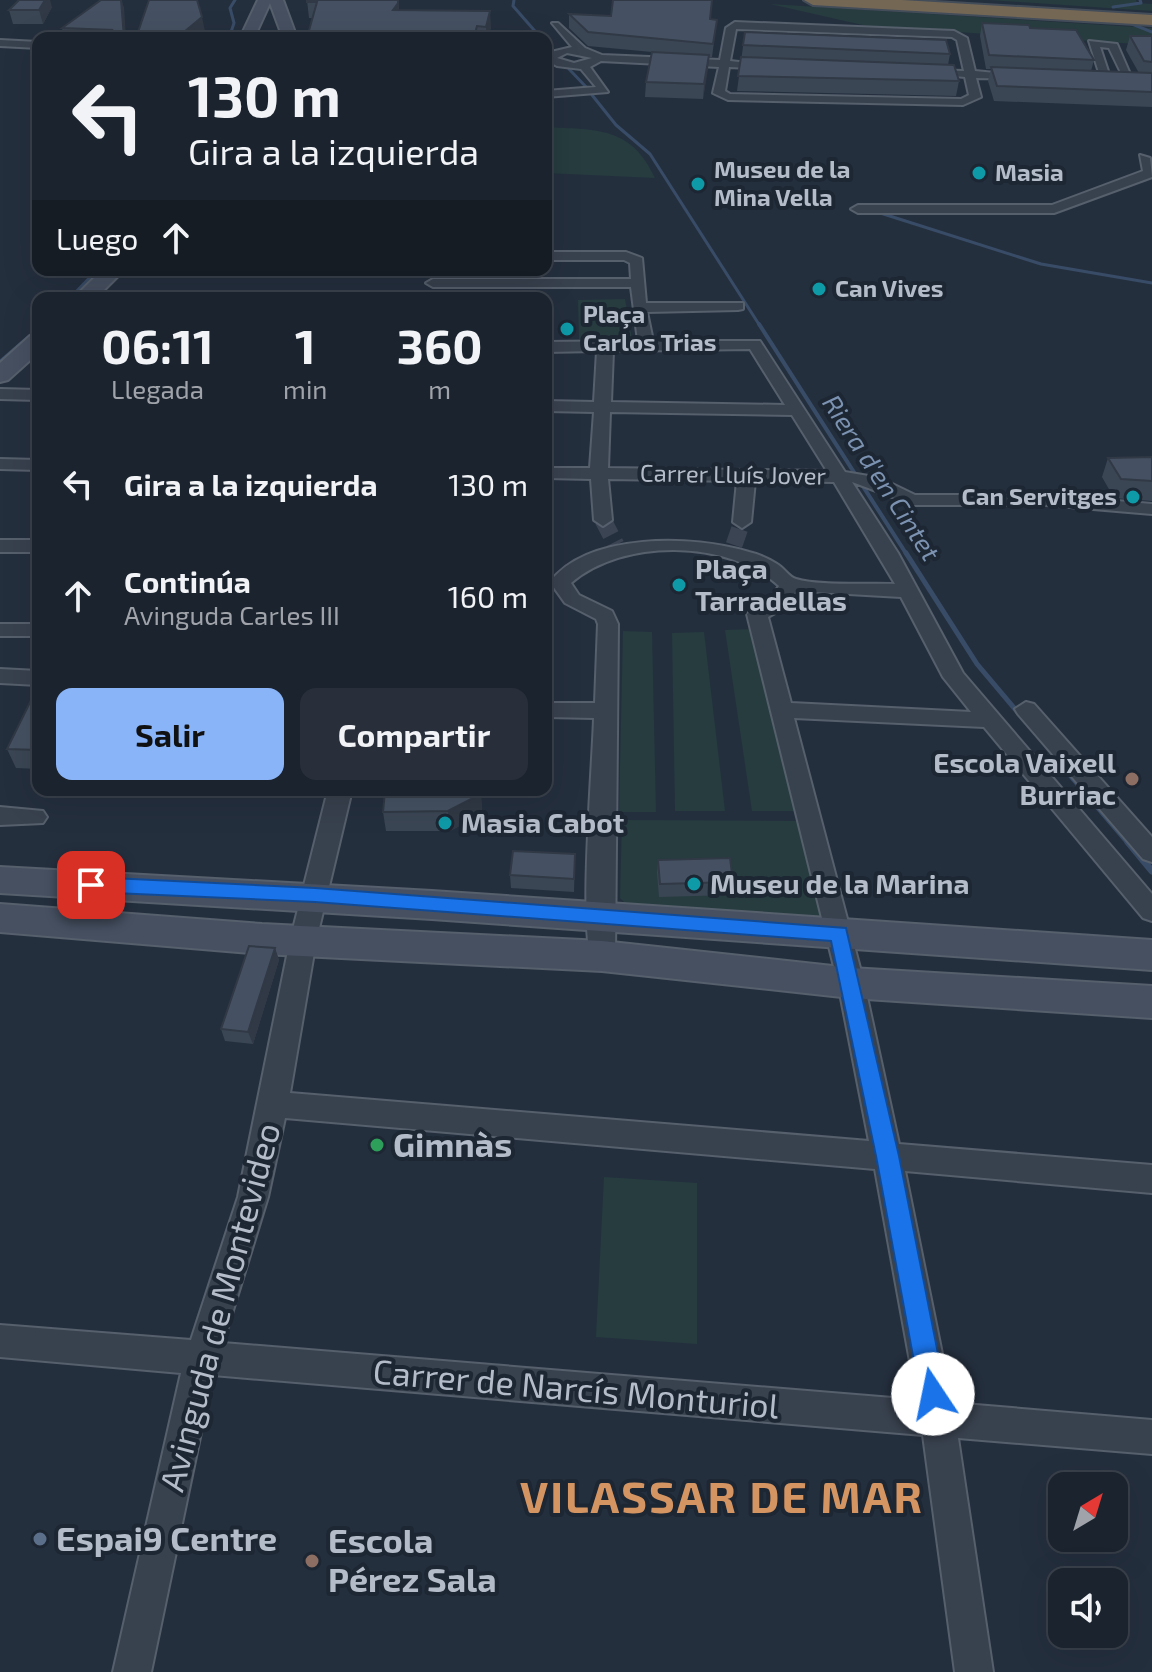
<!DOCTYPE html>
<html lang="es">
<head>
<meta charset="utf-8">
<style>
	body { margin:0; font-family:"Exo 2",sans-serif; background:#282f3a; color:#f1f3f6; height:100vh; display:flex; flex-direction:column; font-size:30px; white-space:nowrap }
	* { box-sizing:border-box; margin:0 }
	p { font-size:26px; color:#a0a4aa }
	.icon { flex:none; width:44px; height:44px; fill:none; stroke:currentColor; stroke-width:2; stroke-linecap:round; stroke-linejoin:round }
	.map { position:relative; flex:1; overflow:hidden }
	.drawer { position:absolute; left:32px; top:292px; width:520px; height:504px; display:flex; flex-direction:column; background:#1b232e; border-radius:16px; box-shadow:0 8px 32px #0002,0 0 0 2px #39404a }
	.drawer>* { flex:none }
	.top-card { position:absolute; left:32px; top:32px; width:520px; height:244px; border-radius:16px; box-shadow:0 8px 32px #0002,0 0 0 2px #39404a; background:#1b232e; color:#f1f3f6; overflow:hidden }
	.needle { width:52px; rotate:38deg }
	.tools { position:absolute; left:1048px; top:1472px; display:grid; gap:16px }
	.tools a { display:grid; place-items:center; width:80px; height:80px; border-radius:16px; background:#1b232e; box-shadow:0 8px 32px #0002,0 0 0 2px #39404a; font-size:40px }
	.pin { position:absolute; display:grid; place-items:center; width:68px; height:68px; color:#fff; margin:-34px; border-radius:16px; box-shadow:0 4px 12px #0006 }
	.me { position:absolute; width:88px; margin:-44px; rotate:349deg; stroke-linejoin:round; filter:drop-shadow(0 0 6px #0008) }
	.turn { display:flex; align-items:center; gap:28px; height:168px; padding:0 24px; font-size:36px }
	.turn .icon { width:104px; height:104px; stroke-width:2.5 }
	.turn b { display:block; font-size:56px; line-height:68px }
	.then { display:flex; align-items:center; height:76px; padding:0 24px; background:#0003; gap:16px; font-size:30px }
	.eta { display:flex; justify-content:space-evenly; align-items:center; height:136px; text-align:center }
	.eta b { font-size:48px; font-weight:700; line-height:56px }
	.action { display:flex; gap:16px; margin-top:auto; padding:16px 24px }
	.action a { flex:1; height:92px; border-radius:16px; background:#8ab4f8; color:#111; font-size:32px; font-weight:700; line-height:92px; text-align:center }
	.action a+a { background:#282f3a; color:#f1f3f6 }
	ul { padding:0; list-style:none }
	li { display:flex; align-items:center; gap:24px; height:112px; padding:0 24px }
	li div { flex:1 }
	li b { display:block; font-size:30px }
	li em { font-style:normal }
	.map>svg:first-child { display:block }
	.green { fill:#263c3f }
	.lines { fill:none; stroke-linecap:round; stroke-linejoin:round }
	.stream-far3 { stroke:#394c67; stroke-width:3 }
	.stream-far2 { stroke:#394c67; stroke-width:4 }
	.stream-far1 { stroke:#394c67; stroke-width:5 }
	.stream { stroke:#394c67; stroke-width:7 }
	.street-tunnel { stroke:#3a4453; stroke-width:17; stroke-dasharray:17 8; stroke-linecap:butt }
	.street-casing { stroke:#565f6c; stroke-width:4 }
	.secondary-casing { stroke:#565f6c; stroke-width:4 }
	.highway-casing { stroke:#434c59; stroke-width:4 }
	.street { fill:#38414e; fill-rule:evenodd }
	.secondary { fill:#465061; fill-rule:evenodd }
	.highway { fill:#746855; fill-rule:evenodd }
	.wall { fill:#3b4654 }
	.shaded-wall { fill:#303945 }
	.building { fill:#455162; stroke:#303945; stroke-width:2 }
	.route { fill:#1a73e8; stroke:#114b97; stroke-width:2 }
	.culture-dot { fill:#0f9aa8; stroke:#1d2633; stroke-width:3 }
	.education-dot { fill:#8d6e63; stroke:#1d2633; stroke-width:3 }
	.leisure-dot { fill:#2e9e5b; stroke:#1d2633; stroke-width:3 }
	.service-dot { fill:#5c6f8a; stroke:#1d2633; stroke-width:3 }
	.labels { text-anchor:middle; stroke-width:8; stroke-linejoin:round; paint-order:stroke }
	.far-poi-label { font-size:24px; font-weight:bold; fill:#b4bcc9; stroke:#1d2633; text-anchor:start }
	.far-street-label { font-size:24px; fill:#b4bcc9; stroke:#1d2633 }
	.far-water-label { font-size:26px; font-style:italic; fill:#7c92b1; stroke:#1d2633 }
	.poi-label { font-size:28px; font-weight:bold; fill:#b4bcc9; stroke:#1d2633; text-anchor:start }
	.near-poi-label { font-size:34px; font-weight:bold; fill:#b4bcc9; stroke:#1d2633; text-anchor:start }
	.near-street-label { font-size:34px; fill:#b4bcc9; stroke:#1d2633 }
	.near-district-label { font-size:44px; font-weight:bold; letter-spacing:2px; fill:#d59563; stroke:#1d2633 }
</style>
</head>
<body>
<div class="map">
<svg width="1152" height="1672" viewBox="0 0 1152 1672">
	<rect width="100%" height="100%" fill="#242f3e"/>
	<!-- green -->
	<path class="green" d="M989,0h147l1,3 15,1v7z
		M770,4l382,24v17l-285,-19z
		M546,127c51,3 85,-1 109,51l-109,-5z
		M625,299l7,40h-53l-1,-39z
		M754,629l40,182h-42l-27,-181z
		M623,631l29,1 4,180h-37z
		M704,632l21,179h-50l-3,-178z
		M622,820l178,1 22,99 -197,-17 -5,-5z
		M604,1177l93,6v161l-101,-7z"/>
	<g class="lines">
		<!-- stream-far3 -->
		<path class="stream-far3" d="M514,0l-1,6 28,32
			M1113,7l28,-4 -1,-3
			M1132,24l20,8
			M229,38l5,-15 -4,-15 5,-8
			M546,43l7,7
			M569,69l19,20
			M592,95l24,30 34,29 110,172
			M874,211l167,53 111,19
			M70,298l27,-28"/>
		<!-- stream-far2 -->
		<path class="stream-far2" d="M759,324l148,231
			M0,362l38,-33"/>
		<!-- stream-far1 -->
		<path class="stream-far1" d="M906,553l71,111 43,51
			M1058,761l71,83"/>
		<!-- stream -->
		<path class="stream" d="M1128,842l24,29"/>
		<!-- street-tunnel -->
		<path class="street-tunnel" d="M603,520l13,25
			M734,545l8,-23"/>
		<!-- street casing -->
		<g class="street-casing">
			<path id="street" d="M735,22l219,9 13,7 8,33 52,5 -5,3 -46,-1 5,19 -18,8 -235,-5 -15,-7 6,-26 -118,-6 -11,6 18,25 -62,5v-6l50,-4 -15,-18 -24,-3 -11,-6 5,-8 21,-5 -20,-24h6l27,25 17,7 118,5 6,-32zM736,29l216,8 5,3 7,31 -37,-1 -5,3 43,4 4,18 -8,4 -231,-5 -5,-3 4,-24 41,2 5,-3 -45,-5zM567,53l25,5 -18,5 -17,-5z
				M0,40l38,2v6l-38,-2z
				M1089,41l28,3 17,39h-8l-17,-35 -9,-1 11,33 -9,2z
				M1140,155l10,3 2,19 -98,36h-196l-7,-4 7,-4h194l91,-34z
				M546,252h80l16,6 4,45h97v6l-5,1 -91,2 6,29h107l85,131 35,6 35,17h131l106,9v10l-106,-9h-132l-62,-23 46,71 65,120 189,221v27l-9,-3 -159,-191 -190,-9 70,265 35,161 253,21v28l-247,-22 47,232 200,17v34l-194,-16 35,234h-38l-32,-237 -710,-60 -62,297h-38l68,-299 -181,-16v-32l191,15 47,-143 52,-256 38,-151h24l-36,151 -26,152 579,48 -31,-158 -91,-369 23,-15 9,-13c-51,-47 -156,-48 -208,-3l8,12 33,16 6,13 -3,332 -4,7 -9,4 -9,-4c-15,-28 0,-202 1,-245l-48,-1v-14h49l3,-79 -2,-5 -31,-16 -15,-21c38,-50 144,-47 199,-30 9,2 20,7 28,12 7,4 12,13 19,15 22,7 74,4 99,5l-61,-102 -79,-1 -4,41 -9,6 -9,-6 4,-41 -129,-2 4,41 -9,6 -9,-6 -3,-41 -45,-1v-10h44l4,-56 -48,-1v-10l48,1 3,-51 -51,1v-10l92,-1 -7,-54h-198l-7,-4 7,-4h198l-1,-16 -6,-3h-78zM750,349l35,56 -174,-3 2,-51zM610,412l182,3 35,56 -219,-3zM796,591l105,6 42,80 28,35 -180,-9 -23,-86 16,-9zM285,1118l590,51 42,231 -694,-57 45,-146z
				M0,389l38,1v10l-38,-1z
				M0,459l38,1v10l-38,-1z
				M0,540h38v12h-38z
				M0,624h38v12h-38z
				M0,669l38,2v14l-38,-2z
				M1026,702l8,2 118,133v25l-9,-3 -125,-145 -3,-5z
				M0,807l43,4 4,6 -4,6 -43,2z"/>
		</g>
		<!-- secondary casing -->
		<g class="secondary-casing">
			<path id="secondary" d="M258,0h25l14,38h-14l-13,-35 -16,35h-14z
				M102,270h22l-28,28h-22z
				M38,334v19l-30,27 -8,2v-19l30,-27z
				M0,867l432,24 720,49v30l-720,-51 -432,-26z
				M0,904l262,20 340,17 249,27 301,18v32l-301,-20 -249,-27 -340,-17 -262,-22z"/>
		</g>
		<!-- highway casing -->
		<g class="highway-casing">
			<path id="highway" d="M804,0h98l250,15v10l-339,-20z"/>
		</g>
		<!-- street -->
		<use href="#street" class="street"/>
		<!-- secondary -->
		<use href="#secondary" class="secondary"/>
		<!-- highway -->
		<use href="#highway" class="highway"/>
	</g>
	<!-- wall -->
	<path class="wall" d="M101,0h21l4,38h-62l-2,-10z
		M149,0l56,31 -8,7h-61z
		M307,0h92v10l92,17 -3,11h-180v-4l4,-16h-3z
		M52,7l-9,17h-30l-4,-14z
		M569,14l148,6 -5,37h-3l-6,42 -58,-2 1,-15 6,-30 -64,-6 -19,-18z
		M982,23l48,5 64,32 -3,11 48,2 -13,-23 4,-14h22v71l-158,-6 -6,-20 3,-12h-5l-6,-33z
		M745,32l205,22 -2,11 11,16 -3,15 -219,-5z
		M1152,457v44l-38,-3 -12,-21 6,-19z
		M38,686v83l-22,-1 -9,-19z
		M481,794l1,20 -32,17h-64l-3,-19z
		M575,854l-1,38 -63,-4 -1,-13z
		M658,860l75,22 -2,13 -72,2 -2,-24z
		M275,948l4,12 -26,84 -28,-3 -4,-12z"/>
	<!-- shaded-wall -->
	<path class="shaded-wall" d="M45,0h5l2,7 -9,17 -4,-14z
		M121,0l3,7 2,31h-2z
		M398,0h1v19l-6,-9z
		M490,11l1,16 -3,11h-2v-11z
		M202,17l3,14 -8,7h-12l-1,-6z
		M169,32l1,6h-9z
		M709,55l-1,14 -5,30 1,-15z
		M481,794l1,20 -32,17 -2,-20z
		M275,948l4,12 -26,84 -5,-12z"/>
	<!-- building -->
	<path class="building" d="M19,0h26l-6,10h-30z
		M101,0h20l3,38h-24l11,-8 -49,-2z
		M149,0h48l5,17 -18,15h-15l-8,6h-25z
		M307,0h91v3l-5,7 97,1 -4,16 -9,-1 -2,7 -167,1 9,-32h-10z
		M613,0h99l-2,19 7,1 -4,24 -125,-12 -19,-18 42,2z
		M982,23l47,2 1,3 46,2 18,30 -105,-5z
		M745,32l201,8 4,14 -207,-9z
		M1130,36h22v26l-8,-1z
		M652,52l57,3 -5,29 -58,-2z
		M741,57l213,8 5,16 -221,-5z
		M991,67l161,6v19l-155,-6z
		M1152,457v24l-31,-2 -13,-21z
		M38,686v64l-31,-1z
		M385,791l96,3 -33,17 -65,1z
		M513,851l62,3 -1,25 -64,-4z
		M730,858l3,24 -73,2 -2,-24z
		M249,946l26,2 -27,84 -27,-3z"/>
	<!-- route -->
	<path class="route" d="M91,877l224,11 531,40 53,228 47,238 -4,9 -9,4 -9,-4 -4,-9 -44,-238 -45,-215 -516,-39 -224,-10 -10,-7z"/>
	<!-- markers -->
	<g class="culture-dot">
		<circle cx="979" cy="173" r="8"/>
		<circle cx="698" cy="184" r="8"/>
		<circle cx="819" cy="289" r="8"/>
		<circle cx="567" cy="329" r="8"/>
		<circle cx="1133" cy="497" r="8"/>
		<circle cx="679" cy="585" r="8"/>
		<circle cx="445" cy="823" r="8"/>
		<circle cx="694" cy="884" r="8"/>
	</g>
	<g class="education-dot">
		<circle cx="1132" cy="779" r="8"/>
		<circle cx="312" cy="1561" r="8"/>
	</g>
	<circle class="leisure-dot" cx="377" cy="1145" r="8"/>
	<circle class="service-dot" cx="40" cy="1539" r="8"/>
	<g class="labels">
		<!-- far-poi labels -->
		<g class="far-poi-label">
			<text x="714" y="178">Museu de la<tspan x="714" dy="28">Mina Vella</tspan></text>
			<text x="995" y="181">Masia</text>
			<text x="835" y="297">Can Vives</text>
			<text x="583" y="323">Plaça<tspan x="583" dy="28">Carlos Trias</tspan></text>
			<text x="1117" y="505" text-anchor="end">Can Servitges</text>
		</g>
		<!-- far-street labels -->
		<g class="far-street-label">
			<text transform="translate(733 475) rotate(1)" y="8">Carrer Lluís Jover</text>
		</g>
		<!-- far-water labels -->
		<g class="far-water-label">
			<text transform="translate(881 478) rotate(57)" y="9">Riera d'en Cintet</text>
		</g>
		<!-- poi labels -->
		<g class="poi-label">
			<text x="695" y="579">Plaça<tspan x="695" dy="32">Tarradellas</tspan></text>
			<text x="1116" y="773" text-anchor="end">Escola Vaixell<tspan x="1116" dy="32">Burriac</tspan></text>
			<text x="461" y="833">Masia Cabot</text>
			<text x="710" y="894">Museu de la Marina</text>
		</g>
		<!-- near-poi labels -->
		<g class="near-poi-label">
			<text x="393" y="1157">Gimnàs</text>
			<text x="56" y="1551">Espai9 Centre</text>
			<text x="328" y="1553">Escola<tspan x="328" dy="39">Pérez Sala</tspan></text>
		</g>
		<!-- near-street labels -->
		<g class="near-street-label">
			<text transform="translate(220 1307) rotate(-75)" y="12">Avinguda de Montevideo</text>
			<text transform="translate(576 1389) rotate(5)" y="12">Carrer de Narcís Monturiol</text>
		</g>
		<!-- near-district labels -->
		<g class="near-district-label">
			<text x="722" y="1513">VILASSAR DE MAR</text>
		</g>
	</g>
</svg>
<div class="tools">
<a><svg class="needle" viewBox="-14 -14 28 28"><path d="M0-13l5 13h-10z" fill="#e53935"/><path d="M0 13l5-13h-10z" fill="#a0a4aa"/></svg></a>
<a><svg class="icon" aria-label="sound" viewBox="0 0 24 24"><path d="M4 9h4l5-4v14l-5-4H4zM17 9q2 3 0 6"/></svg></a>
</div>
<div class="pin" style="left:91px;top:885px;background:#d93025"><svg class="icon" aria-label="arrive" viewBox="0 0 24 24"><path d="M6 21V4h12l-3 4 3 4H6"/></svg></div>
<svg class="me" style="left:933px;top:1394px" viewBox="-20 -20 40 40"><circle r="19" fill="#fff"/><path d="M0-13L10 11 0 6-10 11z" fill="#1a73e8"/></svg>
<div class="top-card">
<div class="turn"><svg class="icon" aria-label="left" viewBox="0 0 24 24"><path d="M17 20v-9H6M10 6l-5 5 5 5"/></svg><div><b>130 m</b>Gira a la izquierda</div></div>
<div class="then">Luego<svg class="icon" aria-label="ahead" viewBox="0 0 24 24"><path d="M12 20V5M6 11l6-6 6 6"/></svg></div>
</div>
<section class="drawer">
<div class="eta">
<div><b>06:11</b><p>Llegada</p></div>
<div><b>1</b><p>min</p></div>
<div><b>360</b><p>m</p></div>
</div>
<ul>
<li><svg class="icon" aria-label="left" viewBox="0 0 24 24"><path d="M17 20v-9H6M10 6l-5 5 5 5"/></svg><div><b>Gira a la izquierda</b></div><em>130 m</em></li>
<li><svg class="icon" aria-label="ahead" viewBox="0 0 24 24"><path d="M12 20V5M6 11l6-6 6 6"/></svg><div><b>Continúa</b><p>Avinguda Carles III</p></div><em>160 m</em></li>
</ul>
<div class="action"><a>Salir</a><a>Compartir</a></div>
</section>
</div>
</body>
</html>
